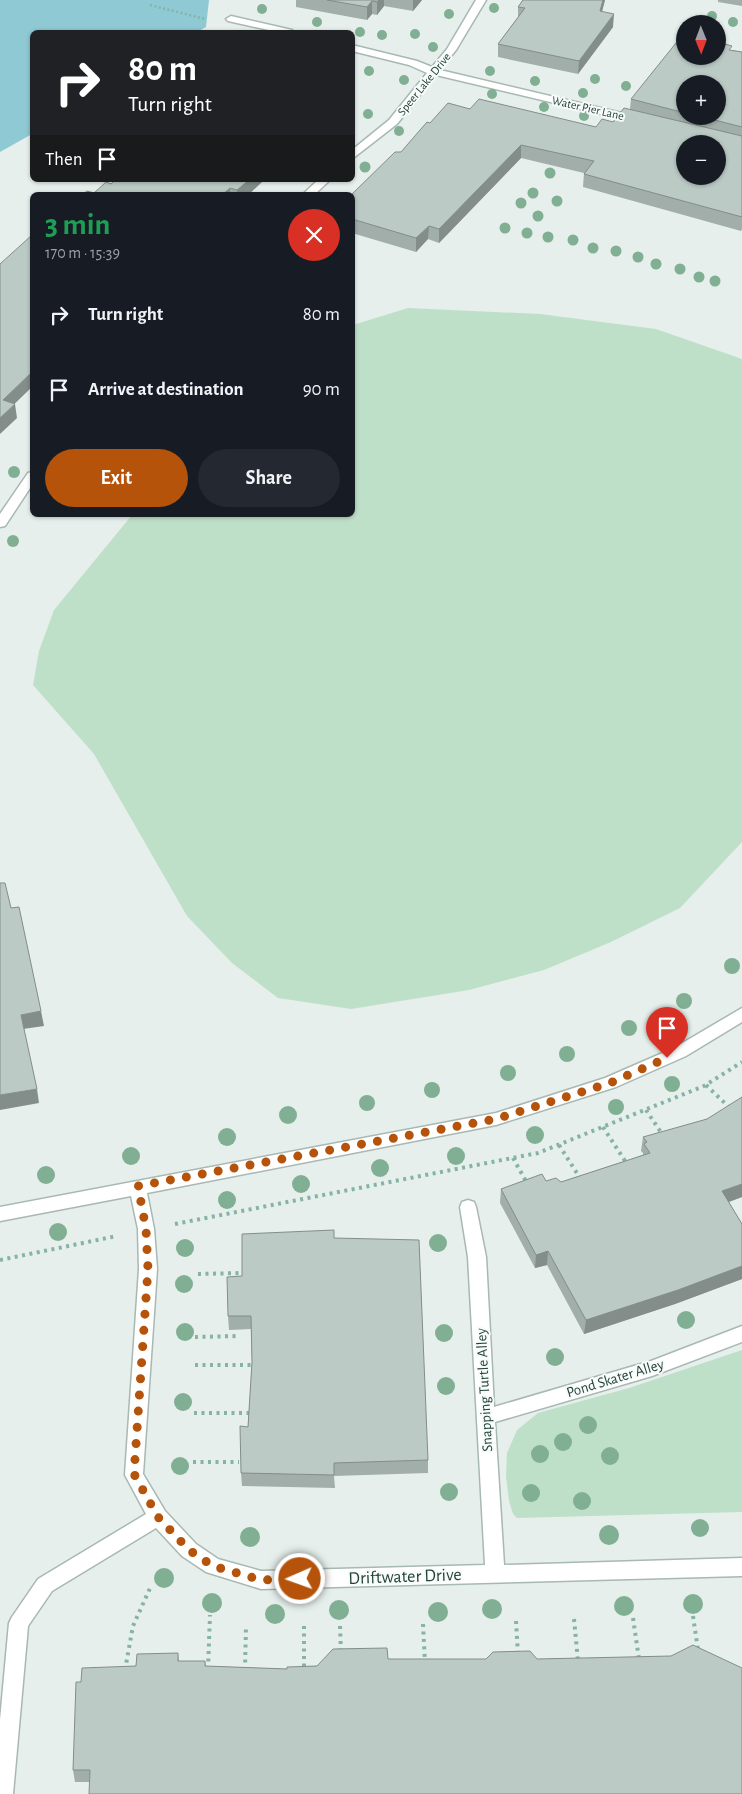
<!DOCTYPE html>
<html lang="en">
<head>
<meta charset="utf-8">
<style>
	body { margin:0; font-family:"Alegreya Sans",sans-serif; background:#242831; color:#f1f3f6; height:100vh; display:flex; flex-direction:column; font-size:19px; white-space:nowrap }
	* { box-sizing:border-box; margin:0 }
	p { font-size:16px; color:#9ea1a6 }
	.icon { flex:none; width:28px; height:28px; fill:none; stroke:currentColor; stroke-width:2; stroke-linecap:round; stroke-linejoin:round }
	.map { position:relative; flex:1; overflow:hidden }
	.sheet { position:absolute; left:30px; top:192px; width:325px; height:325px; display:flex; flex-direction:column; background:#171b24; border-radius:8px; box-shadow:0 1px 4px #0004 }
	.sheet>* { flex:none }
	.guide { position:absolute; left:30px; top:30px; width:325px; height:152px; border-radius:8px; box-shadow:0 1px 4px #0004; background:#202124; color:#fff; overflow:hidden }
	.needle { width:32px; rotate:179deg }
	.buttons { position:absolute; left:676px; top:15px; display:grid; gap:10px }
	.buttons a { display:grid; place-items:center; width:50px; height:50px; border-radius:50%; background:#171b24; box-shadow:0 1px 4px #0004; font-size:25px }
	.pin { position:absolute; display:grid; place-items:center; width:42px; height:42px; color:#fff; margin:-51px -21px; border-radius:50% 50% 50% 0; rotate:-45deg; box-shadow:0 0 5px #0007 }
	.pin .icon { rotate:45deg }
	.me { position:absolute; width:55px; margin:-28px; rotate:268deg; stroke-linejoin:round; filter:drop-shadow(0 0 4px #0008) }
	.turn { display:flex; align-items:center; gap:18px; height:105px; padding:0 15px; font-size:22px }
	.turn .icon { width:65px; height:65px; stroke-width:2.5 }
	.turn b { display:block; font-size:35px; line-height:42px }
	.then { display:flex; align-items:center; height:48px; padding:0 15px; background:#0003; gap:10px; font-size:19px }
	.round { display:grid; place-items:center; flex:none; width:52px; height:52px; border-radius:26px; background:#242831 }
	.headline { display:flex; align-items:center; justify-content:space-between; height:85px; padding:0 15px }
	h1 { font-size:30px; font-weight:700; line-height:38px; color:#1e9e55 }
	.action { display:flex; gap:10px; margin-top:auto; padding:10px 15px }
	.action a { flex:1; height:58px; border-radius:30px; background:#b45309; color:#fff; font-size:20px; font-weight:700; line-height:58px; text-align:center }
	.action a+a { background:#242831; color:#f1f3f6 }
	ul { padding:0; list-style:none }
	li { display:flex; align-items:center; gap:15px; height:75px; padding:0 15px }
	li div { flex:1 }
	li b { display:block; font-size:19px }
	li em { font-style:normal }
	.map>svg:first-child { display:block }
	.green { fill:#bfe0c8 }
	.water { fill:#8ec9d4 }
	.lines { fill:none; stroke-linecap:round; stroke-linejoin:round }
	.minor-casing { stroke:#a8b8b2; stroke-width:3 }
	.path-far1 { stroke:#86b3a5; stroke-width:2.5; stroke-dasharray:2 2.5; stroke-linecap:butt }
	.path { stroke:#86b3a5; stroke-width:4; stroke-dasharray:3 4.5; stroke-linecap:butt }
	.minor { fill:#fff; fill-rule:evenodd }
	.tree { fill:#80af93 }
	.wall { fill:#a1aea9; fill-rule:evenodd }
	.shaded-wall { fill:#838d89 }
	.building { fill:#bbcac4; stroke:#838d89; fill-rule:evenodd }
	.route { stroke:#b45309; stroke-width:9; stroke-dasharray:0 16.2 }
	.labels { text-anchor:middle; stroke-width:4; stroke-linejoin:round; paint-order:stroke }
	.far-street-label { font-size:12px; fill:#24423a; stroke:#f7fbf9 }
	.street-label { font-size:15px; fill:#24423a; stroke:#f7fbf9 }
	.near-street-label { font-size:18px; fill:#24423a; stroke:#f7fbf9 }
</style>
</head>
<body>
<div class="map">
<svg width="742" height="1794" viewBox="0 0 742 1794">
	<rect width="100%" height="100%" fill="#e6efeb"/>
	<!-- green -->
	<path class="green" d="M408,308l132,6 116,15 86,30v483l-62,66 -69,34 -67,28 -75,20 -118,19 -73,-11 -46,-35 -45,-47 -93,-162 -61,-69 6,-34 15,-41 78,-95h220l1,-190z
		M742,1350v162l-225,6 -4,-4 -4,-13 -3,-25 1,-23 10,-23 21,-17 91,-25z"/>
	<!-- water -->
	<path class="water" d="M0,0h209l-3,27 -9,5h-165v102l-32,18z"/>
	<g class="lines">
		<!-- minor casing -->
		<g class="minor-casing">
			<path id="minor" d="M476,0h10l-30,50 -16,20 203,48 1,2 -1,2 -4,1 -203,-48 -39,49 -45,35v-9l37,-30 38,-47 -18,-8 -57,-14v-6l65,16 15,6 15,-18z
				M231,16l61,14 2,2h-16l-50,-11 -2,-2z
				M318,180h12l-16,15h-12z
				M32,472v13l-27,41 -5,1v-13l28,-41z
				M742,1008v14l-56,34 -70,31 -120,38 -349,68 7,36 3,40 -14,205 22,37 31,33 22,15 43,12 224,-6 -17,-308 -8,-50 2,-5 6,-2 6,2 2,5 10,50 8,150 157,-46 91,-35v16l-90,34 -157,46 9,143 238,-7v18l-481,13 -55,-17 -24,-16 -26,-28 -104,63 -24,35 -15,168h-13v-74l9,-97 3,-6 26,-38 108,-65 -21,-39 14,-206 -1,-40 -7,-33 -131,25v-14l496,-94 109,-35 69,-30z"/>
		</g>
		<!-- path-far1 -->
		<path class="path-far1" d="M150,5l55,14"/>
		<!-- path -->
		<path class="path" d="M706,1085l25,24
			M646,1110l16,24
			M603,1127l24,37
			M559,1145l21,33
			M513,1158l14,25
			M175,1224l363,-71 166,-67 38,-24
			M0,1260l117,-24
			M198,1274l44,-1
			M195,1337l44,-1
			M195,1365h56
			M194,1413h55
			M193,1462h46
			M693,1616l5,34
			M633,1618l6,41
			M574,1619l4,42
			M516,1621l2,34
			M423,1624l2,39
			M304,1626v45
			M340,1626l1,27
			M208,1669l2,-54
			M125,1670l8,-44 18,-40
			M245,1670l1,-44"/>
		<!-- minor -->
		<use href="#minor" class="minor"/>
	</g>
	<!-- trees -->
	<g class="tree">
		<circle cx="494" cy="8" r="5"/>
		<circle cx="262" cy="9" r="5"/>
		<circle cx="449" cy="14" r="5"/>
		<circle cx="712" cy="16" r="5"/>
		<circle cx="317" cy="22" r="5"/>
		<circle cx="733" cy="22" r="5"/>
		<circle cx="360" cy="32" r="5"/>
		<circle cx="415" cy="34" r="5"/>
		<circle cx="382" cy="35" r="5"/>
		<circle cx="433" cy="47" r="5"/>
		<circle cx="369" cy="71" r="5"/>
		<circle cx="490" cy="71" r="5"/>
		<circle cx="595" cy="79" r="5"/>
		<circle cx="404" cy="80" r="5"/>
		<circle cx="535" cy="81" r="5"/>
		<circle cx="626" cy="86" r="5"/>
		<circle cx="583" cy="93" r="5"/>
		<circle cx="492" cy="94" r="5"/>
		<circle cx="544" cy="107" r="5"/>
		<circle cx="368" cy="114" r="5"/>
		<circle cx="584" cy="116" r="5"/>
		<circle cx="399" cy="131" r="5"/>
		<circle cx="365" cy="167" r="5.5"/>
		<circle cx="550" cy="173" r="5.5"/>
		<circle cx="533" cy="193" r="5.5"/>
		<circle cx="557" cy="201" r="5.5"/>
		<circle cx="521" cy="203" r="5.5"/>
		<circle cx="538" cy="216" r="5.5"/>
		<circle cx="505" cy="228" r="5.5"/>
		<circle cx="527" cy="233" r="5.5"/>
		<circle cx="548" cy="237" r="5.5"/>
		<circle cx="573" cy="240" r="5.5"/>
		<circle cx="593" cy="248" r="5.5"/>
		<circle cx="616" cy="251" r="5.5"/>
		<circle cx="638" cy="257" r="5.5"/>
		<circle cx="656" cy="264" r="5.5"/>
		<circle cx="680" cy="269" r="5.5"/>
		<circle cx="699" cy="277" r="5.5"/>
		<circle cx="715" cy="281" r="5.5"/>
		<circle cx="14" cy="472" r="6"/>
		<circle cx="13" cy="541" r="6"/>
		<circle cx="732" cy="966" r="8"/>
		<circle cx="684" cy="1001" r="8"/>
		<circle cx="629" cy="1028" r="8"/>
		<circle cx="567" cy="1054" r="8"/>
		<circle cx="508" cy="1073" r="8"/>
		<circle cx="672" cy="1084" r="8"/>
		<circle cx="432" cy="1090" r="8"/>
		<circle cx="367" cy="1103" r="8"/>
		<circle cx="616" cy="1107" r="8"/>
		<circle cx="288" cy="1115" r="9"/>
		<circle cx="535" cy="1135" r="9"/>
		<circle cx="227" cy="1137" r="9"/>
		<circle cx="131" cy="1156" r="9"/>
		<circle cx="456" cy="1156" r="9"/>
		<circle cx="380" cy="1168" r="9"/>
		<circle cx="46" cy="1175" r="9"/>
		<circle cx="301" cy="1184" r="9"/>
		<circle cx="227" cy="1200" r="9"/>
		<circle cx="58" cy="1232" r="9"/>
		<circle cx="438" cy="1243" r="9"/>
		<circle cx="185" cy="1248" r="9"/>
		<circle cx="184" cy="1284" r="9"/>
		<circle cx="686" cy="1320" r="9"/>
		<circle cx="185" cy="1332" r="9"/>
		<circle cx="444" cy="1333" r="9"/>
		<circle cx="555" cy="1357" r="9"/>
		<circle cx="446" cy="1386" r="9"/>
		<circle cx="183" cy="1402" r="9"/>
		<circle cx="588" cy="1425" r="9"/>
		<circle cx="563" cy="1442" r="9"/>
		<circle cx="540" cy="1454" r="9"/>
		<circle cx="610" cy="1456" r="9"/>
		<circle cx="180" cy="1466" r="9"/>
		<circle cx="449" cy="1492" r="9"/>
		<circle cx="531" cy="1493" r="9"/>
		<circle cx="582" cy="1501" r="9"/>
		<circle cx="700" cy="1528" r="9"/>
		<circle cx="609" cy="1535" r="10"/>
		<circle cx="250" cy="1537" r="10"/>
		<circle cx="164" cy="1578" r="10"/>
		<circle cx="212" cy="1603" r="10"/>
		<circle cx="693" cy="1604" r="10"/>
		<circle cx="624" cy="1606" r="10"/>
		<circle cx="492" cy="1609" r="10"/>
		<circle cx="339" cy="1610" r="10"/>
		<circle cx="438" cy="1612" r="10"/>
		<circle cx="275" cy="1614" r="10"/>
	</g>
	<!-- wall -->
	<path class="wall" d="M296,0h126l-9,11 -29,-5 -7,9 -5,-1 -5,6 -71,-13z
		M523,0h82l-3,11 11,16 -35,47 -80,-17v-13l20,-27v-10z
		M718,0h24v6l-24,-4z
		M732,50l10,2v177l-1,2 -158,-44 1,-14 -63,-15 -82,85 -11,-4 -12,13 -64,-19v-38l49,-43 29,-29 40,-14 126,18 17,-5 17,-13 1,-10zM685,84l33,32h-33z
		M264,180l-16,15h-166l12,-2 17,-9z
		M643,1137l99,60 -13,5 13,22v55l-67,25 -91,30 -37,-69 -12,3 -35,-65 1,-14 45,-8 15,1 82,-27v-2l-2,-2z
		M334,1238l94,222v13l-94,3 1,12 -93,-2 -1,-13 7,-46 4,-65 -1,-33 -22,1 -1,-14 14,-40z
		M178,1653l1,8h26l1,5 81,3 101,-10h149l205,9 -653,114h-14l-2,-12 8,-88z"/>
	<!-- shaded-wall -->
	<path class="shaded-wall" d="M379,0h5v6l-7,9v-13z
		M413,0h9l-9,11z
		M603,0h2l-6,23 1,-12z
		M372,1v13l-5,6v-13z
		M614,14l-1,13 -35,47 1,-13z
		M353,86v14h-1v-13z
		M521,145v13l-82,85v-14z
		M249,180h15l-16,15h-11v-5z
		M230,188v7h-8z
		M429,226l-1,13 -12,13v-14z
		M32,372v15l-28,27 -1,-14z
		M15,404l2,14 -17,16v-16z
		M41,1011l3,15 -21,3 -2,-14z
		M37,1089l2,14 -39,7v-15z
		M742,1184v13l-22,8 2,-14z
		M548,1251l-1,14 -12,3 1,-13z
		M742,1266v13l-67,25 -91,30 2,-14z"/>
	<!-- building -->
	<path class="building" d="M327,0h52l-2,2 -5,-1 -5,6z
		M523,0h80l-3,11 14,3 -35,47 -81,-17 27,-36 -7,-1z
		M684,33h1v23h33v-14l14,4 -3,4 13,2v75l-43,-11h19v-32h-33v29l-54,-14z
		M479,99l117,28 6,-8 11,3 11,-14 118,28v81l-158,-43 10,-13 -73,-16 -82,84 -10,-3 -13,12 -64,-19v-24h-1l44,-43h6l26,-30 3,1 18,-20 22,6zM685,144h33v32h-33z
		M115,180h134l-12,10 -7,-2 -8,7h-140l5,-4 7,2 12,-11 5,2z
		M32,235v137l-29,28 12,4 -15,14v-154z
		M0,883h5l6,25 8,-1 22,104 -20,4 16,74 -37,6z
		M742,1097v87l-20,7 20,33v42l-64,24 -92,30 -38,-69 -12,4 -35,-66 41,-15 4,7 10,-3 5,4 89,-29 -6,-9 3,-2 -4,-5 64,-18z
		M334,1230v8l85,2 9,220 -94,3v12l-93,-2 -1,-47 8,1 4,-65 -1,-46h-23l-1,-39 15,-1v-42z
		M693,1645l49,23v126h-653l1,-24h-17l3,-88h5l1,-14 54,-2 1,-12 41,-1v8h27v5l82,3v-2l30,-1 16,-17 54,-1 1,11h98l7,-7 37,-1 7,8 134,-3z"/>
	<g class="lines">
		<!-- route -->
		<path class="route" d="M300,1579l-39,1 -48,-14 -24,-16 -31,-33 -24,-43 14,-205 -2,-40 -8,-43 358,-67 114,-36 57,-25"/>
	</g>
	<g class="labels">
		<!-- far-street labels -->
		<g class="far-street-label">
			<text transform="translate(424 84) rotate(-51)" y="4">Speer Lake Drive</text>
			<text transform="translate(588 108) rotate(13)" y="4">Water Pier Lane</text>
		</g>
		<!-- street labels -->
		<g class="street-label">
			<text transform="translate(615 1378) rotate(-17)" y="5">Pond Skater Alley</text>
			<text transform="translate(484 1390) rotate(-93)" y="5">Snapping Turtle Alley</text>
		</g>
		<!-- near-street labels -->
		<g class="near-street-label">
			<text transform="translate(405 1576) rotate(-2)" y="6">Driftwater Drive</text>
		</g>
	</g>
</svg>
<div class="buttons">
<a><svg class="needle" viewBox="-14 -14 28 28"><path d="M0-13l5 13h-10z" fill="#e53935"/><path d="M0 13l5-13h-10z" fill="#9ea1a6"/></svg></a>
<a>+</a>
<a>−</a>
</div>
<div class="pin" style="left:667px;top:1058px;background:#d93025"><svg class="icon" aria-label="arrive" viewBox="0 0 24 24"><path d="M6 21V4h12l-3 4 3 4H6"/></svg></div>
<svg class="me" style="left:300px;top:1579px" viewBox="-20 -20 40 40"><circle r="17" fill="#b45309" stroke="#fff" stroke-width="3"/><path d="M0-11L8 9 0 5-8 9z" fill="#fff"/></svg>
<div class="guide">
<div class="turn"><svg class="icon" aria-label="right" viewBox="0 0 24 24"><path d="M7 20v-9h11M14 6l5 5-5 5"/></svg><div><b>80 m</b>Turn right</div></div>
<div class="then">Then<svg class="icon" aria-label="arrive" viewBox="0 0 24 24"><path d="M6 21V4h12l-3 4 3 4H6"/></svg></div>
</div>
<section class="sheet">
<div class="headline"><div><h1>3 min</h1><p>170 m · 15:39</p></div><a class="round" style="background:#d93025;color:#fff"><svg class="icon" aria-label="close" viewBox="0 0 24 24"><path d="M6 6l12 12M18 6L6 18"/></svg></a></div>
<ul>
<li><svg class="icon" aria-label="right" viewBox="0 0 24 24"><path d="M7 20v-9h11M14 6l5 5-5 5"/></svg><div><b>Turn right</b></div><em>80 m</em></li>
<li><svg class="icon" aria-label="arrive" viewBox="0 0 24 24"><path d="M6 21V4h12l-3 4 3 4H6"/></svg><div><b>Arrive at destination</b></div><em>90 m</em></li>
</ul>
<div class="action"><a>Exit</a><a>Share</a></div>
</section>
</div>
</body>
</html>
